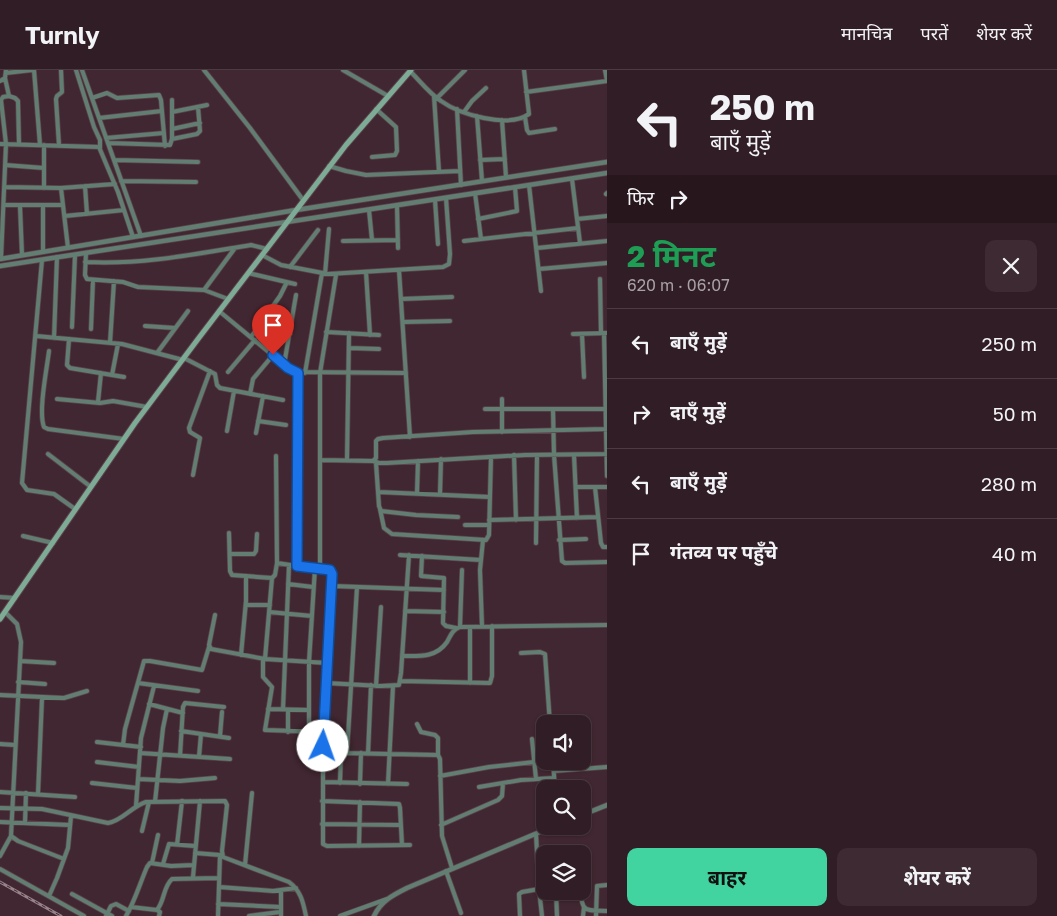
<!DOCTYPE html>
<html lang="hi">
<head>
<meta charset="utf-8">
<style>
	body { margin:0; font-family:"Golos Text","Noto Sans Devanagari",sans-serif; background:#3d2a32; color:#f1f3f6; height:100vh; display:flex; flex-direction:column; font-size:19px; white-space:nowrap }
	* { box-sizing:border-box; margin:0 }
	p { font-size:16px; color:#a8a2a7 }
	.icon { flex:none; width:28px; height:28px; fill:none; stroke:currentColor; stroke-width:2; stroke-linecap:round; stroke-linejoin:round }
	.map { position:relative; flex:1; overflow:hidden }
	.drawer { display:flex; flex-direction:column; background:#311d25; width:450px }
	.drawer>* { flex:none }
	.hud { background:#311d25; color:#f1f3f6; overflow:hidden }
	.fabs { position:absolute; left:536px; top:645px; display:grid; gap:10px }
	.fabs a { display:grid; place-items:center; width:55px; height:55px; border-radius:10px; background:#311d25; box-shadow:0 1px 4px #0004,0 0 0 1px #4c3b42; font-size:25px }
	.pin { position:absolute; display:grid; place-items:center; width:42px; height:42px; color:#fff; margin:-51px -21px; border-radius:50% 50% 50% 0; rotate:-45deg; box-shadow:0 0 5px #0007 }
	.pin .icon { rotate:45deg }
	.me { position:absolute; width:55px; margin:-28px; rotate:3deg; stroke-linejoin:round; filter:drop-shadow(0 0 4px #0008) }
	.turn { display:flex; align-items:center; gap:18px; height:105px; padding:0 20px; font-size:22px }
	.turn .icon { width:65px; height:65px; stroke-width:2.5 }
	.turn b { display:block; font-size:35px; line-height:42px }
	.then { display:flex; align-items:center; height:48px; padding:0 20px; background:#0003; gap:10px; font-size:19px }
	.round { display:grid; place-items:center; flex:none; width:52px; height:52px; border-radius:10px; background:#3d2a32 }
	.summary { display:flex; align-items:center; justify-content:space-between; height:85px; padding:0 20px }
	h1 { font-size:30px; font-weight:700; line-height:38px; color:#1e9e55 }
	.action { display:flex; gap:10px; margin-top:auto; padding:10px 20px }
	.action a { flex:1; height:58px; border-radius:10px; background:#41d4a1; color:#111; font-size:20px; font-weight:700; line-height:58px; text-align:center }
	.action a+a { background:#3d2a32; color:#f1f3f6 }
	ul { padding:0; list-style:none }
	li { display:flex; align-items:center; gap:15px; height:70px; padding:0 20px; border-top:1px solid #4c3b42 }
	li div { flex:1 }
	li b { display:block; font-size:19px }
	li em { font-style:normal }
	header { display:flex; align-items:center; gap:30px; box-sizing:border-box; height:70px; padding:0 25px; background:#311d25; border-bottom:1px solid #4c3b42 }
	header strong { font-size:24px }
	nav { display:flex; gap:28px; margin-inline-start:auto; font-size:18px }
	main { display:flex; flex:1; min-height:0 }
	.map>svg:first-child { display:block }
	.lines { fill:none; stroke-linecap:round; stroke-linejoin:round }
	.minor-casing { stroke:#5c434d; stroke-width:5.5 }
	.tertiary-casing { stroke:#5c434d; stroke-width:6 }
	.secondary-casing { stroke:#5c434d; stroke-width:7 }
	.minor { stroke:#627e72; stroke-width:4 }
	.tertiary { stroke:#627e72; stroke-width:4.5 }
	.secondary { stroke:#7dab96; stroke-width:5 }
	.rail-casing { stroke:#98828a; stroke-width:3 }
	.rail { stroke:#412731; stroke-width:1; stroke-dasharray:4; stroke-linecap:butt }
	.route-casing { stroke:#114b97; stroke-width:12 }
	.route { stroke:#1a73e8; stroke-width:9 }
</style>
</head>
<body>
<header>
<strong>Turnly</strong>
<nav><a>मानचित्र</a><a>परतें</a><a>शेयर करें</a></nav>
</header>
<main>
<div class="map">
<svg width="607" height="846" viewBox="0 0 607 846">
	<rect width="100%" height="100%" fill="#412731"/>
	<g class="lines">
		<!-- minor casing -->
		<g class="minor-casing">
			<path id="minor" d="M34,0l6,75
				M76,0l18,57 6,13v8
				M82,0l59,166
				M204,0l46,58 53,72
				M343,0l45,26
				M605,0l2,11
				M410,1c10,10 19,22 31,30 18,13 67,28 88,13l-5,-44
				M6,3l26,-3
				M5,8l4,18 6,2 3,3 1,43
				M0,11l5,-3 1,-8
				M526,22l81,-11
				M434,26l5,76
				M92,28l15,-5 10,5 42,-3 2,5 4,46
				M437,28l28,-28
				M457,39l4,76
				M172,42l35,-7
				M464,42l8,-11 14,-13
				M477,46l5,65
				M525,47l2,13 2,3 26,-4
				M99,48l63,-7
				M502,50l4,57
				M172,59l28,-6
				M106,68l58,-5
				M172,69l25,-5 3,-3 -2,-24
				M108,73l62,2 2,-6v-39
				M0,74l99,3 19,45 15,45
				M59,75l-3,-46 1,-3 5,-4 -1,-22
				M372,87l23,-2 2,-4 -1,-24 -20,-18
				M114,90l84,2
				M480,90l25,-1
				M5,95l39,3
				M329,96l17,5 20,4 94,-4
				M572,109l8,64
				M121,111l75,1
				M529,115l12,106
				M85,116l2,28
				M4,117l57,1 54,-4
				M44,118v-43
				M61,118l7,60
				M475,123l6,46
				M606,124l1,-1
				M435,130l3,44
				M4,135h59
				M20,136l2,49
				M43,136v46
				M397,136l1,42
				M369,140l3,30
				M65,146l59,-6
				M478,149l39,-8 -2,-24
				M577,149l30,-3
				M343,171l55,-1
				M464,171l114,-13
				M537,178l70,-7
				M86,183l-1,22 2,4 36,3 15,5 66,3 24,9
				M262,185l19,10 47,9 115,-7 6,-3 1,-10 -4,-56
				M1,189l5,-115 -5,-44 2,-3 6,-1
				M42,190l-20,223 5,7 27,4 21,15
				M85,192c57,3 111,-8 166,-17l16,4
				M290,197l28,-37
				M539,199l68,-6
				M399,200l11,167
				M366,202l4,63
				M248,203l47,11
				M325,204l4,-45
				M600,209l1,54
				M204,220l31,-42
				M401,229l51,-2
				M219,241l69,57 8,4 110,1
				M267,244l23,20
				M403,252l47,-1
				M145,256l30,2
				M72,257l3,-72
				M91,259l2,-49
				M326,262l53,3
				M604,263l3,143
				M573,264l34,-1
				M582,264l2,43
				M36,266l86,8 61,16
				M251,267l29,-41 7,-14
				M54,268l3,-81
				M69,269l-2,26 3,3 54,9
				M110,273l4,-62
				M349,278l30,1
				M49,281c-2,17 -11,61 -5,76l4,2 76,10
				M157,283l31,-42
				M184,288l31,16 2,11 3,3 63,12
				M284,295l12,-70
				M228,302l27,-32
				M305,303l17,-100
				M112,305l6,-31
				M250,324l3,-15 20,-24
				M57,329l43,4 13,-2 34,6
				M502,329v33
				M98,332l3,-29
				M485,339h121
				M553,339l1,46 8,106 3,2 42,-1
				M258,351l28,4
				M227,361l7,-40
				M256,363l7,-37
				M48,384l43,33
				M514,385l2,65
				M574,385l3,63
				M276,386l1,107 53,8 2,3 -9,175 4,2 14,2 97,2 2,4 2,77 10,32
				M320,390l53,1 3,-3v-17l2,-2 5,-1 90,-6 134,-3
				M347,390l2,-127
				M373,391l6,2h8l138,-8 82,-1
				M376,393l3,43 2,5 35,4 42,2
				M193,405l7,-37 -10,-6 -1,-4 21,-57
				M576,417h31
				M595,417l6,56 2,4h4
				M378,422l112,5
				M417,423l1,-32
				M440,424l1,-35
				M380,439l4,19 8,6 94,6 3,-5 2,-78
				M489,450l109,-3
				M465,455h24
				M229,463l1,38 2,4 40,3 3,-3 2,-12
				M23,466l30,7
				M559,470l27,-1
				M536,473l1,-88
				M230,484h24l2,-3 1,-17
				M400,485l81,5
				M422,486l-1,20 23,2 -1,45 3,3 10,2
				M297,496l1,-193
				M320,499v-196l16,-98
				M288,514l25,3
				M332,516l112,4
				M0,527l15,1
				M246,535h24
				M405,541l39,1
				M5,542l12,12 4,18 -10,194 7,5 46,18
				M269,542l43,4
				M215,545l-6,30 2,4 54,10 62,4
				M482,556l-2,-56 3,-30
				M460,557l2,-57
				M470,557v56
				M521,583l19,-1 5,2 5,70
				M241,585l5,-54v-25
				M402,586c17,0 34,2 45,-14 4,-7 5,-12 13,-15l147,-2
				M263,589v18l9,10 -7,43 59,2
				M265,589l7,-81
				M20,591l34,2
				M400,611l90,2 2,-7v-50
				M18,612l27,2
				M138,613l60,8
				M326,613l55,3 18,-1 2,-12 8,-118
				M376,616l5,-79
				M0,625l64,3 23,-7
				M149,634l34,9
				M268,639l41,1
				M283,639l6,-144
				M417,654l4,8 14,3 3,3v17
				M181,661l48,7
				M288,662v-22
				M309,662v-70l6,-94
				M220,666l2,-24
				M532,669l4,40
				M97,672l44,5
				M0,674l15,1
				M123,675l2,-16 19,-68h6l52,9 7,-23
				M323,679v95l4,2 83,-1
				M140,683l90,6
				M347,683l10,-166
				M368,684l3,-69
				M180,686l3,-49 2,-4 39,4
				M199,687l2,-23
				M553,691l2,28
				M97,692l42,5
				M554,701l53,-4
				M440,706l49,-9 45,-5
				M138,709l42,2 35,-3
				M323,712l84,2
				M92,713l45,5
				M340,713l1,-30
				M360,714l1,-31
				M388,714l5,-98
				M479,717l42,-7 33,-2
				M0,722l75,5
				M38,724l4,-96
				M322,731l77,3 1,4 2,37
				M155,732l8,-74 4,-19
				M136,736l5,-68 13,-52
				M0,738l42,1 66,14c14,-2 24,-17 38,-21l79,-1 2,4 -5,46 1,6 66,25c12,9 14,20 17,34
				M0,752l70,3
				M25,753l1,-30
				M322,754l79,1
				M441,755l57,-25 4,-4 1,-13
				M142,761l7,-29
				M177,775l5,-44
				M359,776l1,-44
				M195,783l25,2
				M0,786l11,-20
				M152,793l6,-28
				M163,794l6,-20 26,2
				M245,795l7,-72
				M0,799l84,47
				M446,801l15,42
				M193,807l7,-76
				M219,817l54,4 23,-3
				M539,819l3,27
				M281,820v26
				M556,821l1,25
				M581,821c0,23 7,19 26,20
				M72,824l40,22
				M49,826l8,-18 11,-30 3,-32
				M218,834l62,3
				M131,837l26,3 3,2 -1,4
				M157,840c8,-10 6,-23 15,-31l47,-1
				M106,846l5,-10 5,-2 13,7
				M126,846c9,-15 14,-33 21,-49l3,-4 21,3 23,-1
				M218,846l2,-61
				M249,846l31,-4
				M340,846l47,-17
				M520,846l-1,-22 3,-2 17,-3 -3,-55
				M583,846l1,-9
				M596,846l1,-30 10,-1"/>
		</g>
		<!-- tertiary casing -->
		<g class="tertiary-casing">
			<path id="tertiary" d="M0,189l296,-49 311,-48
				M0,196l607,-93
				M582,745l25,-10
				M374,846c7,-15 19,-21 33,-28l147,-62"/>
		</g>
		<!-- secondary casing -->
		<g class="secondary-casing">
			<path id="secondary" d="M0,549l135,-196 63,-84 148,-194 65,-75"/>
		</g>
		<!-- minor -->
		<use href="#minor" class="minor"/>
		<!-- tertiary -->
		<use href="#tertiary" class="tertiary"/>
		<!-- secondary -->
		<use href="#secondary" class="secondary"/>
		<!-- rail casing -->
		<g class="rail-casing">
			<path id="rail" d="M0,812l61,34"/>
		</g>
		<!-- rail -->
		<use href="#rail" class="rail"/>
	</g>
	<g class="lines">
		<!-- route casing -->
		<g class="route-casing">
			<path id="route" d="M273,285l15,13 10,5 -1,193 33,4 2,4 -9,172"/>
		</g>
		<!-- route -->
		<use href="#route" class="route"/>
	</g>
</svg>
<div class="fabs">
<a><svg class="icon" aria-label="sound" viewBox="0 0 24 24"><path d="M4 9h4l5-4v14l-5-4H4zM17 9q2 3 0 6"/></svg></a>
<a><svg class="icon" aria-label="search" viewBox="0 0 24 24"><circle cx="10" cy="10" r="6"/><path d="M15 15l6 6"/></svg></a>
<a><svg class="icon" aria-label="layers" viewBox="0 0 24 24"><path d="M12 4l9 5-9 5-9-5zM3 14l9 5 9-5"/></svg></a>
</div>
<div class="pin" style="left:273px;top:285px;background:#d93025"><svg class="icon" aria-label="arrive" viewBox="0 0 24 24"><path d="M6 21V4h12l-3 4 3 4H6"/></svg></div>
<svg class="me" style="left:323px;top:676px" viewBox="-20 -20 40 40"><circle r="19" fill="#fff"/><path d="M0-13L10 11 0 6-10 11z" fill="#1a73e8"/></svg>
</div>
<section class="drawer">
<div class="hud">
<div class="turn"><svg class="icon" aria-label="left" viewBox="0 0 24 24"><path d="M17 20v-9H6M10 6l-5 5 5 5"/></svg><div><b>250 m</b>बाएँ मुड़ें</div></div>
<div class="then">फिर<svg class="icon" aria-label="right" viewBox="0 0 24 24"><path d="M7 20v-9h11M14 6l5 5-5 5"/></svg></div>
</div>
<div class="summary"><div><h1>2 मिनट</h1><p>620 m · 06:07</p></div><a class="round"><svg class="icon" aria-label="close" viewBox="0 0 24 24"><path d="M6 6l12 12M18 6L6 18"/></svg></a></div>
<ul>
<li><svg class="icon" aria-label="left" viewBox="0 0 24 24"><path d="M17 20v-9H6M10 6l-5 5 5 5"/></svg><div><b>बाएँ मुड़ें</b></div><em>250 m</em></li>
<li><svg class="icon" aria-label="right" viewBox="0 0 24 24"><path d="M7 20v-9h11M14 6l5 5-5 5"/></svg><div><b>दाएँ मुड़ें</b></div><em>50 m</em></li>
<li><svg class="icon" aria-label="left" viewBox="0 0 24 24"><path d="M17 20v-9H6M10 6l-5 5 5 5"/></svg><div><b>बाएँ मुड़ें</b></div><em>280 m</em></li>
<li><svg class="icon" aria-label="arrive" viewBox="0 0 24 24"><path d="M6 21V4h12l-3 4 3 4H6"/></svg><div><b>गंतव्य पर पहुँचे</b></div><em>40 m</em></li>
</ul>
<div class="action"><a>बाहर</a><a>शेयर करें</a></div>
</section>
</main>
</body>
</html>
